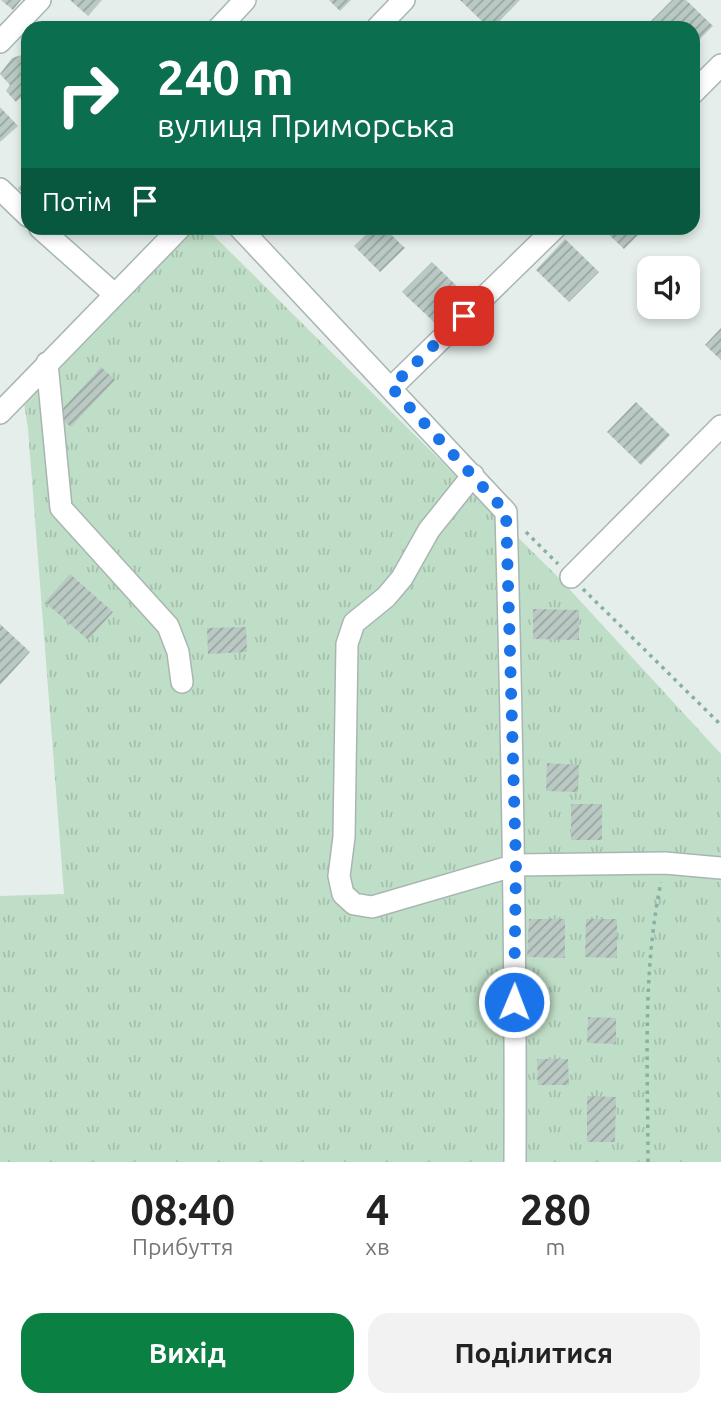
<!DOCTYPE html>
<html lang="uk">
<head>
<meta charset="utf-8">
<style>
	body { margin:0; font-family:Ubuntu,sans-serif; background:#f2f2f2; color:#222; height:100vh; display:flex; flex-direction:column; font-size:26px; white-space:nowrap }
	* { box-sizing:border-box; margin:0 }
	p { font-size:23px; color:#767676 }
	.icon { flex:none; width:38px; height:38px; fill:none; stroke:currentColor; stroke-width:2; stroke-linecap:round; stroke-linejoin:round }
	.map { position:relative; height:1162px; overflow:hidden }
	.details { display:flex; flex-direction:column; background:#fff; flex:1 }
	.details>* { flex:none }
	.banner { position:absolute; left:21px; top:21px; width:679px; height:214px; border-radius:21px; box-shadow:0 4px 10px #0003; background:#0b6e4f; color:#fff; overflow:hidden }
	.controls { position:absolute; left:637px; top:256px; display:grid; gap:14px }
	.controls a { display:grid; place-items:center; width:63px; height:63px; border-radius:14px; background:#fff; box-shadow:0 4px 10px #0003; font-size:35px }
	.pin { position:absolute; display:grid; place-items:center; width:60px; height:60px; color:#fff; margin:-30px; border-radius:14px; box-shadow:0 4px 10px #0006 }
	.me { position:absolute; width:77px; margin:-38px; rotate:1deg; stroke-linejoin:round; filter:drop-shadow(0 0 5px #0008) }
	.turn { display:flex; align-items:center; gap:24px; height:147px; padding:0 21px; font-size:32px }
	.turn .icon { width:91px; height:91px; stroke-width:2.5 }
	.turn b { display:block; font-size:49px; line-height:60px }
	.then { display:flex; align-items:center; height:66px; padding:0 21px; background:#0003; gap:14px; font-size:26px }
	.eta { display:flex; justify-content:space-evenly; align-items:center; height:119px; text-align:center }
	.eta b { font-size:42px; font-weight:700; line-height:49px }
	.button { display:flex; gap:14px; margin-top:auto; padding:14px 21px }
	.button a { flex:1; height:80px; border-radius:21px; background:#0b8043; color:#fff; font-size:28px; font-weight:700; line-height:80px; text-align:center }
	.button a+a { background:#f2f2f2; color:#222 }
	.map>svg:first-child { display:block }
	.grass { fill:url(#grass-tufts) }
	.building { fill:url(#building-hatch) }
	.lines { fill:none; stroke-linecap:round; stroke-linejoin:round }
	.minor-casing { stroke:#a8b6b1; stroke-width:24 }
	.path { stroke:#87b0a3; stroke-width:3.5; stroke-dasharray:3.5 5; stroke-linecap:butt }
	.minor { stroke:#fff; stroke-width:21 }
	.route { stroke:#1a73e8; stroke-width:12; stroke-dasharray:0 21.6 }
</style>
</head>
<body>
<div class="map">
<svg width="721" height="1162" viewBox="0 0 721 1162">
	<defs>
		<pattern id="grass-tufts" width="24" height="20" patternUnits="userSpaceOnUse" patternTransform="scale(1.75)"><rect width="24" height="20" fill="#bfdec7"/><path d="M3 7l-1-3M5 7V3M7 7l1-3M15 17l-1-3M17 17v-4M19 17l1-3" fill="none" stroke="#a4c0ac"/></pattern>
		<pattern id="building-hatch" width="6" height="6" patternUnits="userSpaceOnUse" patternTransform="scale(1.75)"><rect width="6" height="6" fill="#bac9c3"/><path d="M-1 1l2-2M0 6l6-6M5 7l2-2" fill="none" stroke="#97a59f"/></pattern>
	</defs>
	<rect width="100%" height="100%" fill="#e5eeea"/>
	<!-- grass -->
	<path class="grass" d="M180,228h26l354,351 161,175v408h-721v-266l64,-2 -36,-465 -5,-32z"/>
	<!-- building -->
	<path class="building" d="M1,0h20l-8,10z
		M70,0h32l-14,16z
		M329,0h22l-11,11z
		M460,0h60l-27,28h-4z
		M672,0h14l27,26 -20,20v-18h-39l-5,-5z
		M28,53v52l-8,-7 -4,4 -10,-11 4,-6 -10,-11 12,-16z
		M0,107l18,19 -18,16z
		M28,177v20l-10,-9z
		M373,228h11l21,20 -25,24 -26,-26z
		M602,228h43l-21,21z
		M565,239l34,33 -30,30 -33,-32z
		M432,262l33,32 -29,30 -34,-32z
		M721,328v32l-16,-15z
		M101,367l14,13 -44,47 -14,-12z
		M636,402l34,33 -29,30 -34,-33z
		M70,574l43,38 -25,28 -43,-38z
		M533,609l46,1v30l-46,-1z
		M0,624l30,28 -30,33z
		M246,627l1,25 -39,2 -1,-26z
		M547,763l32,2 -1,27 -32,-1z
		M571,804h31v36h-31z
		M529,919h36v39l-38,-1z
		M586,919h31v39l-32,-1z
		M588,1017l28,1v26l-29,-1z
		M537,1059h31l1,26h-31z
		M587,1096l29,1 -1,45h-28z"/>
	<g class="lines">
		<!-- minor casing -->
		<g class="minor-casing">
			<path id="minor" d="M219,28l26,-28
				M377,28l27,-28
				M0,42l40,-42
				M693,93l28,-28
				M0,189l28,27
				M40,228l73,65
				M240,228l266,284c6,217 10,433 9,650
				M47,363l14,145 107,118 10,26 4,30
				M392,387l163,-159
				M0,413l180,-185
				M473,475l-44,55 -27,48 -16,19 -32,26 -7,21 -3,193 -5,39 4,18 11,10 18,3 144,-42 149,-2 56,5
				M571,577l150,-151"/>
		</g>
		<!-- path -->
		<path class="path" d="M526,532l32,32
			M583,589l138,136
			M648,1162c0,-94 -6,-188 13,-280"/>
		<!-- minor -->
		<use href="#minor" class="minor"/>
	</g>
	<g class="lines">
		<!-- route -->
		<path class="route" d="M464,316l-73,71 115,125 10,353 -2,137"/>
	</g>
</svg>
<div class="controls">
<a><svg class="icon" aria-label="sound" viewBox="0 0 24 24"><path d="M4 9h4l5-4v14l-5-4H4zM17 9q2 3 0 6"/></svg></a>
</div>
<div class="pin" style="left:464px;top:316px;background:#d93025"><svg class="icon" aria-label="arrive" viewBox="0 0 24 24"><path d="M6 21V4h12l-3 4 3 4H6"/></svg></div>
<svg class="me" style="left:514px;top:1002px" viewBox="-20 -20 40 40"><circle r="17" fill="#1a73e8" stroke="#fff" stroke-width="3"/><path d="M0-11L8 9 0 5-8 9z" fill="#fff"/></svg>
<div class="banner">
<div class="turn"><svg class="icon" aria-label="right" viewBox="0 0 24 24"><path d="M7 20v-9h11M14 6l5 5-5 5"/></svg><div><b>240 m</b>вулиця Приморська</div></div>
<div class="then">Потім<svg class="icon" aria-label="arrive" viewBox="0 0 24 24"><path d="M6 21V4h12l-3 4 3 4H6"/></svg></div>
</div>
</div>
<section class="details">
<div class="eta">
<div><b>08:40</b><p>Прибуття</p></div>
<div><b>4</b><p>хв</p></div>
<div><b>280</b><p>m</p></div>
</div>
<div class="button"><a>Вихід</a><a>Поділитися</a></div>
</section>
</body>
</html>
